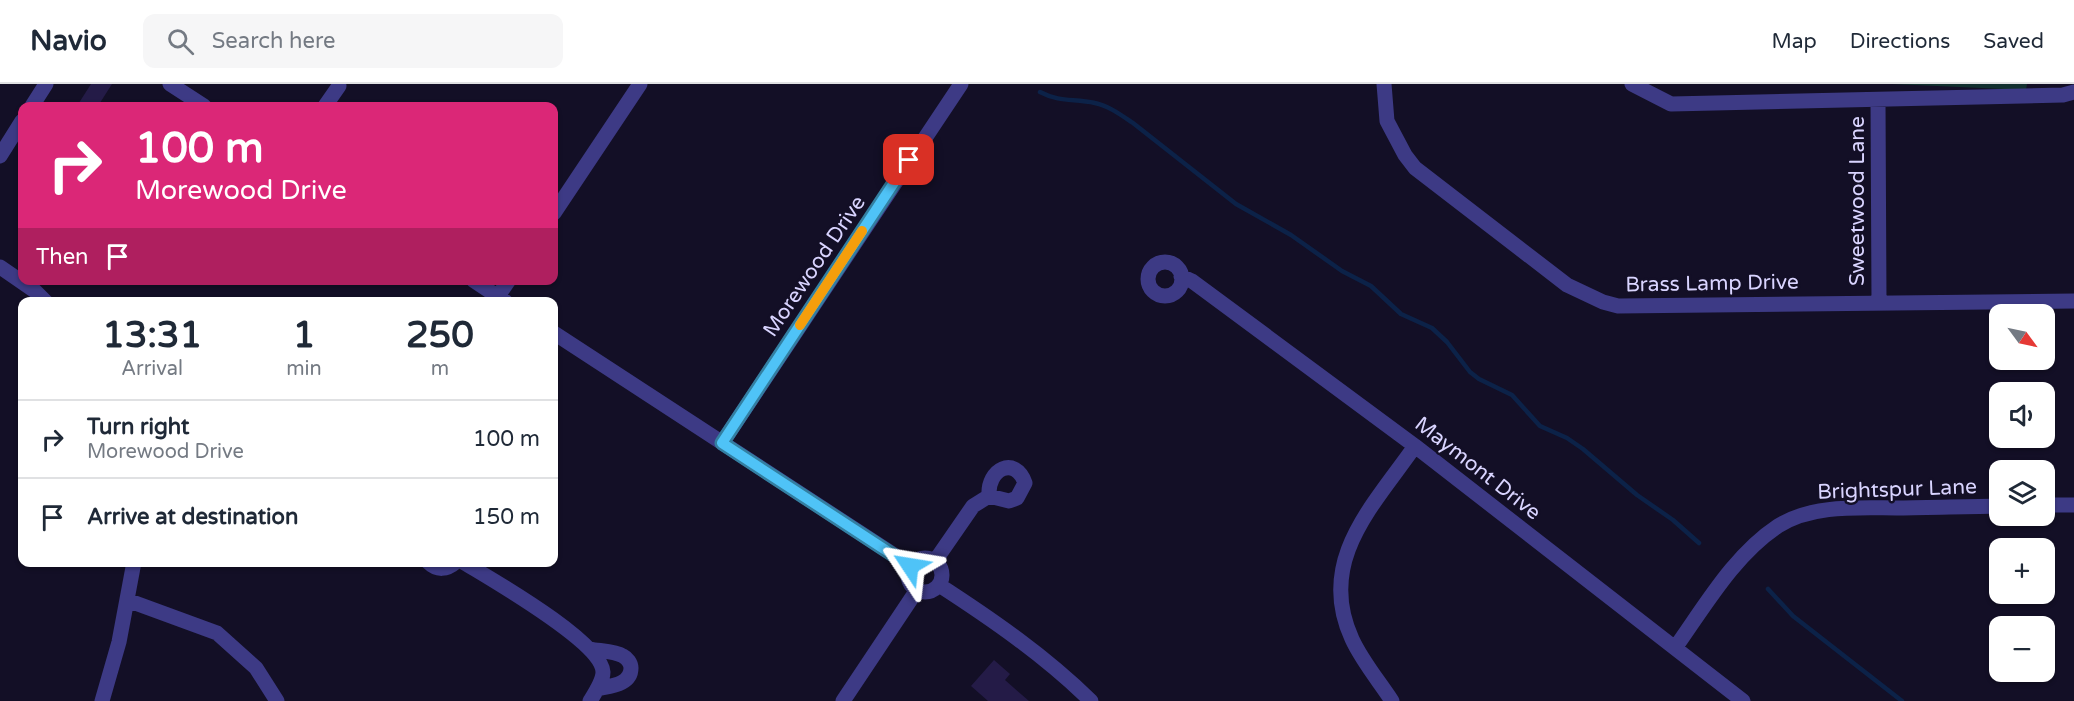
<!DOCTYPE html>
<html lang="en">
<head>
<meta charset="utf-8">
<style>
	body { margin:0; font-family:"Varela Round",sans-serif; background:#f6f6f7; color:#1f2937; height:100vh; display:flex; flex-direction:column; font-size:22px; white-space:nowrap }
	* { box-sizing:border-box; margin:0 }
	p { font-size:20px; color:#747a83 }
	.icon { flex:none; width:33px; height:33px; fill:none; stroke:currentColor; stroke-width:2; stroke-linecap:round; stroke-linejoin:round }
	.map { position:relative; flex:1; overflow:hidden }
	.sheet { position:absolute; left:18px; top:213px; width:540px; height:270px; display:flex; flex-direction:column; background:#fff; border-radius:12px; box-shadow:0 2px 4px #0004 }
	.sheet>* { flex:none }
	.hud { position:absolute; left:18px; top:18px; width:540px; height:183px; border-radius:12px; box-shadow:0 2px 4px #0004; background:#db2777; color:#fff; overflow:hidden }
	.needle { width:39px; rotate:123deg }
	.controls { position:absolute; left:1989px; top:220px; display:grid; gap:12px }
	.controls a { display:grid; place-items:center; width:66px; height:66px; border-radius:12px; background:#fff; box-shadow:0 2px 4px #0004; font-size:30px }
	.pin { position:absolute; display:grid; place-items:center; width:51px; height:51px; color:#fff; margin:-26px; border-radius:12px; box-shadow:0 3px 9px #0006 }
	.me { position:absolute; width:66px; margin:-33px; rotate:303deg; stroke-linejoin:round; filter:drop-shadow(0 0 4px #0008) }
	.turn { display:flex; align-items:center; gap:21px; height:126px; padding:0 18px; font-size:27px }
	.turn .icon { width:78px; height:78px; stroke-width:2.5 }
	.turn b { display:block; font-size:42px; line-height:51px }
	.then { display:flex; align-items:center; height:57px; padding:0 18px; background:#0003; gap:12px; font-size:22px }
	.eta { display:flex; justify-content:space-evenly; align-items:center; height:102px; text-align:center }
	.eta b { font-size:36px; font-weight:700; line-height:42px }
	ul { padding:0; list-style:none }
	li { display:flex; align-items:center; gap:18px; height:78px; padding:0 18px; border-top:2px solid #e0e1e3 }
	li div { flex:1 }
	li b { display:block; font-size:22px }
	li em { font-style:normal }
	header { display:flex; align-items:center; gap:36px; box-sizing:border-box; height:84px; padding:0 30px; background:#fff; border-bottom:2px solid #e0e1e3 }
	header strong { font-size:28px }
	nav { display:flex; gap:33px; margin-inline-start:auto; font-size:21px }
	.search { width:420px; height:54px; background:#f6f6f7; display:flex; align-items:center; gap:15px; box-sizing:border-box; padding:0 21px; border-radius:12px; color:#747a83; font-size:22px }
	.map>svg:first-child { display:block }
	.green { fill:#12302f }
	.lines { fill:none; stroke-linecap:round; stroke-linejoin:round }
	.stream { stroke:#0c2248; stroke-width:4.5 }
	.building { fill:#241b47 }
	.minor { stroke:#3d3a85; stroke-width:15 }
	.route-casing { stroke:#337fa1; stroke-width:15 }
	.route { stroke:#4fc3f7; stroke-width:10 }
	.slow { stroke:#f59e0b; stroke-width:10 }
	.labels { text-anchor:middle; stroke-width:5; stroke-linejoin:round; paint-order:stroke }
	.street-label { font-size:21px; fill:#d9d4ff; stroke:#130f26 }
</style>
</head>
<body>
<header>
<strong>Navio</strong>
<div class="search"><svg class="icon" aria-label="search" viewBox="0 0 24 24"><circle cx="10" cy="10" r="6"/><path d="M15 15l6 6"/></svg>Search here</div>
<nav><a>Map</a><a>Directions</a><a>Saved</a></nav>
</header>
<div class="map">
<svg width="2074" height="617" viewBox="0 0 2074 617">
	<rect width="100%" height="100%" fill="#130f26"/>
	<!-- green -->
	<path class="green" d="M1892,0h135l-1,6z"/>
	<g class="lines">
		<!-- stream -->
		<path class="stream" d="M1040,8c21,11 34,6 55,11 14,3 26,12 38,20l103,81 55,31 51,36 29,15 30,28 31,14 15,14 23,30 9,7 33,16 28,31 27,12 16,11 54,46 36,25 26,23
			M1768,505l25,27 109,85"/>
	</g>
	<!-- building -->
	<path class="building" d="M91,0h21l-14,22h-21z
		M994,576l16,14 -5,6 24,21h-41l-17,-15z"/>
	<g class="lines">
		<!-- minor -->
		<path class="minor" d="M170,0l34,22
			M1384,0l3,37 18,34 10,13 152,117 36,17 15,4 456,-5
			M1632,0l39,20 392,-9 11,-3
			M1878,16l1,202
			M32,22l14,-22
			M325,22l14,-20
			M0,72l22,-35
			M554,129l86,-129
			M1148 195a17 17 0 1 1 34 0a17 17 0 1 1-34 0Z
			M0,183l35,24 11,11
			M1181,192l11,5 223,165 328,255
			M473,196l33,22
			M498,212l11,-16
			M554,249l357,233
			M722,359l239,-359
			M2044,421h30
			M908 491a17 17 0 1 1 34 0a17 17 0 1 1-34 0Z
			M935,477l38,-55 16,-10c-2,-27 26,-41 36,-13l-8,15 -8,3 -20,-5
			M428,478c9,9 19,8 28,0
			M463,478c26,16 139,80 140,110 0,9 -8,21 -13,29
			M939,501c54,35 106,71 152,116
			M127,516l90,33 39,35 21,33
			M1675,564c30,-42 59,-93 103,-122 35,-22 81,-18 121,-18 33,-1 67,-1 101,-2
			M590,565c10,2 25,2 33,7 4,2 8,7 8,12 0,17 -21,18 -34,21
			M102,617l17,-59 15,-80
			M843,617l74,-111
			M1392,617c-13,-20 -30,-40 -40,-62 -36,-78 21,-133 63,-193"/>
	</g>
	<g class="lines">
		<!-- route casing -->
		<g class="route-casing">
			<path id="route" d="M909,76l-187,283 188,123"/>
		</g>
		<!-- route -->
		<use href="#route" class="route"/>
		<!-- slow -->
		<path class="slow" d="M800,241l62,-94"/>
	</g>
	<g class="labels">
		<!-- street labels -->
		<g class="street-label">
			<text transform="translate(1857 117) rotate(-90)" y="7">Sweetwood Lane</text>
			<text transform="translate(814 182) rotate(-56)" y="7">Morewood Drive</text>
			<text transform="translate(1712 199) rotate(-1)" y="7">Brass Lamp Drive</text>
			<text transform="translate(1478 384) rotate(38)" y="7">Maymont Drive</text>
			<text transform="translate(1897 405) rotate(-2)" y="7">Brightspur Lane</text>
		</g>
	</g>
</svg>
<div class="controls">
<a><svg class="needle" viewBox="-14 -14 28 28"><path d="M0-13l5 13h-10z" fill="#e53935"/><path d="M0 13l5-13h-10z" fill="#747a83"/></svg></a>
<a><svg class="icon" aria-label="sound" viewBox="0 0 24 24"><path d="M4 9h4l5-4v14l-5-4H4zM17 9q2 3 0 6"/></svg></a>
<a><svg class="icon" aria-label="layers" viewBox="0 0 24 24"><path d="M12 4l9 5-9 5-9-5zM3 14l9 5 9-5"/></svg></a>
<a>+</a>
<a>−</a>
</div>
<div class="pin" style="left:909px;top:76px;background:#d93025"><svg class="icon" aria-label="arrive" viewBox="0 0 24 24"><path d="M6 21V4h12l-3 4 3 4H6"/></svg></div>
<svg class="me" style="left:910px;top:482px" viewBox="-20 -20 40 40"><path d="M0-17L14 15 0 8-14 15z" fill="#4fc3f7" stroke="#fff" stroke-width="4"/></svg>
<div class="hud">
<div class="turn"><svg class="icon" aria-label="right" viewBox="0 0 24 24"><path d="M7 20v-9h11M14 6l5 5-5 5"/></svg><div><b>100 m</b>Morewood Drive</div></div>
<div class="then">Then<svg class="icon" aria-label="arrive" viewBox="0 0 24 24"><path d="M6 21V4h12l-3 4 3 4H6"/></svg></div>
</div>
<section class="sheet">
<div class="eta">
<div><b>13:31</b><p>Arrival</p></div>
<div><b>1</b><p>min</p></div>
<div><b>250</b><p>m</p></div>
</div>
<ul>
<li><svg class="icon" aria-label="right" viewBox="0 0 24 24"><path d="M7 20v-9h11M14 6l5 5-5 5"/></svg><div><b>Turn right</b><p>Morewood Drive</p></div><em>100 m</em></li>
<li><svg class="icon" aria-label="arrive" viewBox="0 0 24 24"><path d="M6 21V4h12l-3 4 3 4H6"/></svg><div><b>Arrive at destination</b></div><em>150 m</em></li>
</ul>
</section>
</div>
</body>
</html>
